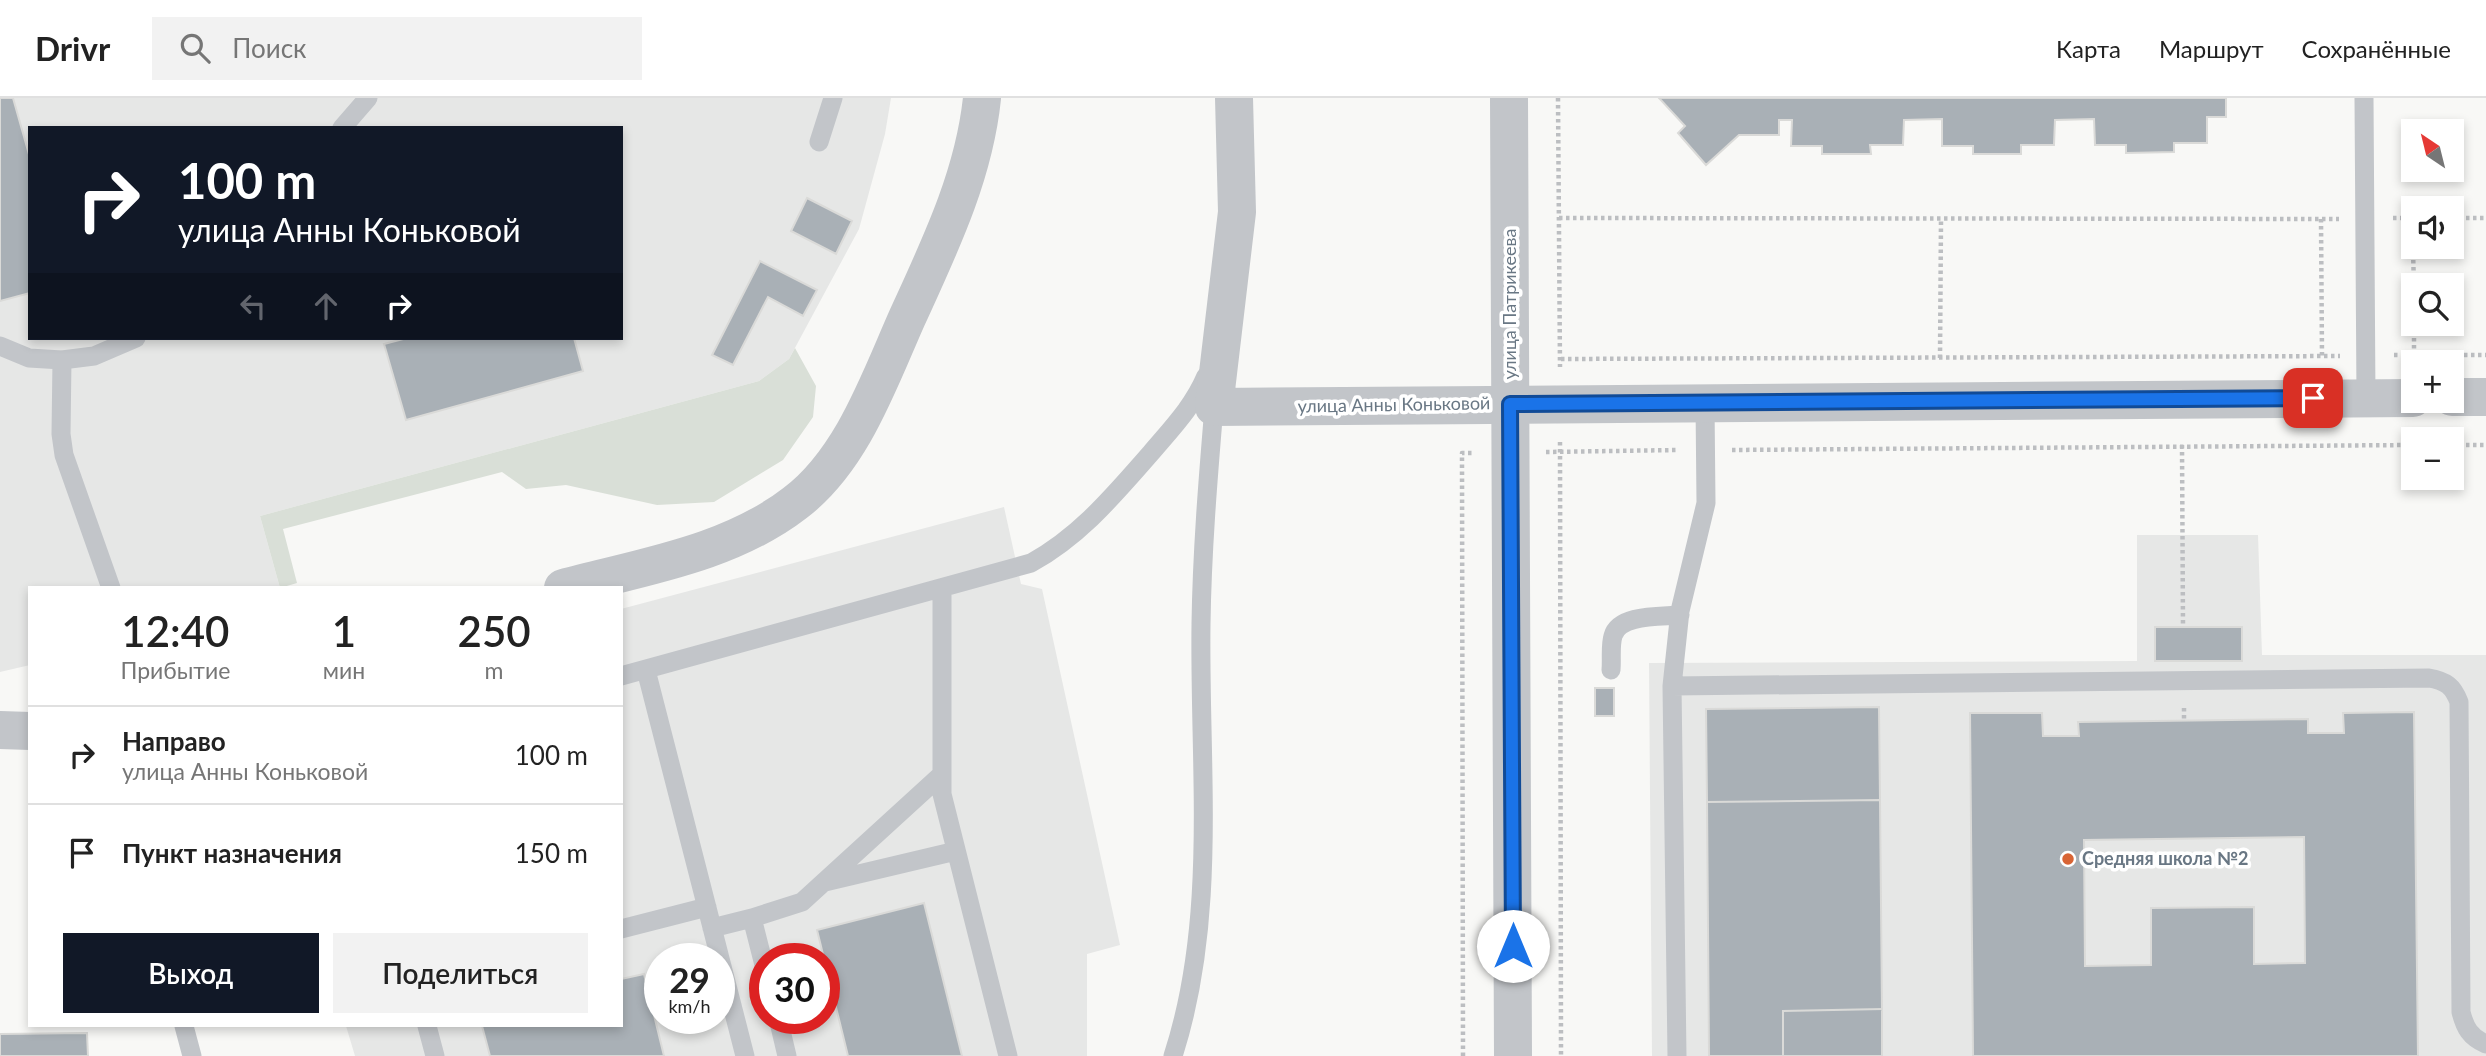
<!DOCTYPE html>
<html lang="ru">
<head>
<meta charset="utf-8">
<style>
	body { margin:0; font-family:Lato,sans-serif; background:#f2f2f2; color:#222; height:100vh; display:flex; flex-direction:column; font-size:26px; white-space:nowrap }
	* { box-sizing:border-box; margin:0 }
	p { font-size:23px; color:#767676 }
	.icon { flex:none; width:38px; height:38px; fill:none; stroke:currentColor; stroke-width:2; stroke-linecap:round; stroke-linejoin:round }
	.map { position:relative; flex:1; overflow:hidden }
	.drawer { position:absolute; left:28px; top:488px; width:595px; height:441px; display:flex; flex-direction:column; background:#fff; border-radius:0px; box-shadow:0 4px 10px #0003 }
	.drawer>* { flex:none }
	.guide { position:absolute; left:28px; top:28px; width:595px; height:214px; border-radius:0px; box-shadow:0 4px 10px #0003; background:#111827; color:#fff; overflow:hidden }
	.needle { width:46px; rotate:325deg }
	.buttons { position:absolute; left:2401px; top:21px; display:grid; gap:14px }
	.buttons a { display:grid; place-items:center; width:63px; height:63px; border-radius:0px; background:#fff; box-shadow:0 4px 10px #0003; font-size:35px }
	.speed { position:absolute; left:644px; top:845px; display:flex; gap:14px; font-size:35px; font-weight:700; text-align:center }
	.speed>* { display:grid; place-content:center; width:91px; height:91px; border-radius:50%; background:#fff; box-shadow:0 4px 10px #0003; line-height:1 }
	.speed small { font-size:18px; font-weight:400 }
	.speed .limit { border:10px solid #d22; background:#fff; color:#111 }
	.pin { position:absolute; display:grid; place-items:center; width:60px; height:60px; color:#fff; margin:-30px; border-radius:14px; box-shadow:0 4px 10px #0006 }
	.me { position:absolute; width:77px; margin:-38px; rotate:0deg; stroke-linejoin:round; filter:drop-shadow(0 0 5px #0008) }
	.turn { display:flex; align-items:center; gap:24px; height:147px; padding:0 35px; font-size:32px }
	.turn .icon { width:91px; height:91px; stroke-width:2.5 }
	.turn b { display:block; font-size:49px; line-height:60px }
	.lanes { display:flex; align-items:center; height:66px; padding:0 35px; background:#0003; justify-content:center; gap:35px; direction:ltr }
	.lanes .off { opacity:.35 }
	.eta { display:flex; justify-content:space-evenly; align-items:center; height:119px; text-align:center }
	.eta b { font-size:42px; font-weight:600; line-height:49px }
	.primary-button { display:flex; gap:14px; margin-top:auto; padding:14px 35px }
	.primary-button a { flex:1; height:80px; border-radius:0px; background:#111827; color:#fff; font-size:28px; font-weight:600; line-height:80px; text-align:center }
	.primary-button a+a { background:#f2f2f2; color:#222 }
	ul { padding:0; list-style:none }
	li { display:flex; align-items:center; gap:21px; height:98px; padding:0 35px; border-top:2px solid #e0e0e0 }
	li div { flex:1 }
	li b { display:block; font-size:26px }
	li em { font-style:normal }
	header { display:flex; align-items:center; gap:42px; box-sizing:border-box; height:98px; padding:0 35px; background:#fff; border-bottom:2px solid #e0e0e0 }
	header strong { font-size:33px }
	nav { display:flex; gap:38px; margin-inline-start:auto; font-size:24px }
	.search { width:490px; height:63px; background:#f2f2f2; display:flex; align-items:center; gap:18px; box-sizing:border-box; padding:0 24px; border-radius:0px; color:#767676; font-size:26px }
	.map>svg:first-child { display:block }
	.built { fill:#e6e7e6; fill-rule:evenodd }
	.green { fill:#d9dfd7 }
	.building { fill:#a9b0b6; stroke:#dadad8; stroke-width:2; fill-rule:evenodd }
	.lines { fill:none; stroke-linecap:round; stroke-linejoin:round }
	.path { stroke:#bcbec1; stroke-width:4.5; stroke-dasharray:3.5 3.5; stroke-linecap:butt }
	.service { stroke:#c2c5c9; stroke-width:19 }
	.minor { stroke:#c2c5c9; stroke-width:38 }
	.route-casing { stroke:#114b97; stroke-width:18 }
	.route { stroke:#1a73e8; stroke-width:12 }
	.poi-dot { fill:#d86435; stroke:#fff; stroke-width:2.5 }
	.labels { text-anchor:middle; stroke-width:7; stroke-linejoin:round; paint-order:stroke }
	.street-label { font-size:18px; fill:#697784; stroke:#fff }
	.poi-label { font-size:18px; font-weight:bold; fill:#697784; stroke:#fff; text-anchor:start }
</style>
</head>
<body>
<header>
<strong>Drivr</strong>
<div class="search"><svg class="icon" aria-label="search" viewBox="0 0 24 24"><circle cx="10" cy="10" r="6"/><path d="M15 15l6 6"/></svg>Поиск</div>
<nav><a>Карта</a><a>Маршрут</a><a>Сохранённые</a></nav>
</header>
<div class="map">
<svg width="2486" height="958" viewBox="0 0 2486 958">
	<rect width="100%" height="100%" fill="#f8f8f6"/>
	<!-- built -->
	<path class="built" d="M0,0h891l-6,36 -26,95 -70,130 -30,22 -499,135 20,72h-250v77l-30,7zM30,30h591v210h-591z
		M1004,409l17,77 21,5 78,356 -33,9v102h-732l-9,-30h275v-417zM660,861h59v59h-59zM765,861h59v59h-59z
		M2137,437h121l4,120h224v401h-834l-3,-393 488,-2z"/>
	<!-- green -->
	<path class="green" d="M795,250l21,38 -3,31 -30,43 -69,42 -57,3 -91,-20 -40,4 -24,-17 -219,57 14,54 -17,5 -20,-72 499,-135 30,-22z"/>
	<!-- building -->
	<path class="building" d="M0,0h13l17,60v135l-30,8z
		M1659,0h567v19h-19v26h-33v9l-48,1v-8h-31l-1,-26 -39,1 -1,25h-33v9h-48v-8h-31v-27l-38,1 -1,25h-33l1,9h-49v-8h-31l1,-26h-13v15h-40l-33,30 -28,-32 7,-7z
		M807,100l45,23 -16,33 -45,-23z
		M760,163l57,29 -14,26 -35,-19 -35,68 -21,-10z
		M407,240h167l9,33 -177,49 -22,-76z
		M2155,529h87v34h-87z
		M1595,590h19v28h-19z
		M1879,609l1,93 -173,2 -1,-93z
		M2414,614l4,344h-445l-3,-343h72l1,23h36l-1,-14 230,-3v14h36l-1,-20zM2304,739l1,126 -51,1v-57l-103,1v57l-66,1 -1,-126z
		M1880,702l2,209 -99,2v45h-74l-2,-254z
		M924,805l38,153h-114l-31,-126z
		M644,876l20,82h-174l-8,-30h139v-47z
		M1882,911v47h-99v-45z
		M87,935l1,23h-88v-22z"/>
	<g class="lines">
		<!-- path -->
		<path class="path" d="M1558,0l2,269
			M1559,120l780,1
			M2393,120h20
			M2412,120l2,67
			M2452,120h34
			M2321,121l1,137
			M2414,226v31
			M2394,257h92
			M1940,260l1,-138
			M1561,261l779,-3
			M1560,344l1,614
			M2182,347l1,182
			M2452,347h34
			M1732,352l681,-5
			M1546,354l131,-2
			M2184,610v13
			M1463,958l-1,-603h12"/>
		<!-- service -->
		<path class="service" d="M2364,0l2,300
			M342,30l26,-30
			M819,44l14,-44
			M0,248l29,12 33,2 -1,74 3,21 47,133
			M62,262l32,-4 42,-18
			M942,490v206l66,262
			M646,572l99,386
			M1611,572c1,-11 -1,-24 2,-34 6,-22 48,-19 67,-21
			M621,578l410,-113c49,-27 82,-67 119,-109 21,-25 43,-47 56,-78
			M1672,588l757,-8c17,3 24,8 30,24l2,310c4,16 9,25 25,32
			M825,784l131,-31
			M752,820l50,-16 138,-126
			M712,830l40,-10 13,51
			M621,831l86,-22
			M778,920l9,38
			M184,928l8,30
			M427,928l8,30
			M1173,958c45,-139 26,-288 28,-432 1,-72 7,-145 13,-217h-4
			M1677,958l-5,-370 8,-75 26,-108 -1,-100"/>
		<!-- minor -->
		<path class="minor" d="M1234,0l3,114 -23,195 1199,-9
			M1509,0l4,958
			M2452,299h34
			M563,490c79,-21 166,-34 232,-85 57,-43 84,-122 112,-185 32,-70 67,-142 75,-220
			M0,632l30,1"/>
	</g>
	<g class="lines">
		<!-- route casing -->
		<g class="route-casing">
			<path id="route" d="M1513,848l-3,-542 803,-6"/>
		</g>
		<!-- route -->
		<use href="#route" class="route"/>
	</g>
	<!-- markers -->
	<circle class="poi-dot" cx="2068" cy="761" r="7"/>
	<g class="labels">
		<!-- street labels -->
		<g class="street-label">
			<text transform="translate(1510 206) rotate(-90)" y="6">улица Патрикеева</text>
			<text transform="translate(1394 307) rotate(-1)" y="6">улица Анны Коньковой</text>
		</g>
		<!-- poi labels -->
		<g class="poi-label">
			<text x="2082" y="767">Средняя школа №2</text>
		</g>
	</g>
</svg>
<div class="buttons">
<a><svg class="needle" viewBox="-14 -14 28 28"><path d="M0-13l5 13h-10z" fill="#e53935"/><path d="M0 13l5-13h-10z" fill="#767676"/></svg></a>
<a><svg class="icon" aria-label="sound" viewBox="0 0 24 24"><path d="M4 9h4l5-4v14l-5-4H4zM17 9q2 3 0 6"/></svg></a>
<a><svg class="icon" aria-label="search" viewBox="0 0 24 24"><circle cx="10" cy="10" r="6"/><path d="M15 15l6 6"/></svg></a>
<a>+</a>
<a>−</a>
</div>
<div class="speed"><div>29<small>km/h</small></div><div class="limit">30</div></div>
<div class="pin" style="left:2313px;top:300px;background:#d93025"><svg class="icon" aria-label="arrive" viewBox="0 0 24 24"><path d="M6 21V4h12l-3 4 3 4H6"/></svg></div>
<svg class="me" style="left:1513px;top:848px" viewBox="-20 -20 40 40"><circle r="19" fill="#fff"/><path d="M0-13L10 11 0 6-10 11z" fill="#1a73e8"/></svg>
<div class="guide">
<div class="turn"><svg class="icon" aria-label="right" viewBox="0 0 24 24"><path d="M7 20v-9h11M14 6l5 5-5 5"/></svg><div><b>100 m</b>улица Анны Коньковой</div></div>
<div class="lanes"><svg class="icon off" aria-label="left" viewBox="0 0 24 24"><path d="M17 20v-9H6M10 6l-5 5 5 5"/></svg><svg class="icon off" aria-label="ahead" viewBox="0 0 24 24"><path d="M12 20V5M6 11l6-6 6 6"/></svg><svg class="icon" aria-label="right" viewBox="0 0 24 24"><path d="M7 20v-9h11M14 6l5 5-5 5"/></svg></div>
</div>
<section class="drawer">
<div class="eta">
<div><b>12:40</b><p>Прибытие</p></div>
<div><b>1</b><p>мин</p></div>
<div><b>250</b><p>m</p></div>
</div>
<ul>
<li><svg class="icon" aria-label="right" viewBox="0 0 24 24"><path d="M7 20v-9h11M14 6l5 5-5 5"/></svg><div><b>Направо</b><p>улица Анны Коньковой</p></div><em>100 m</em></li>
<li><svg class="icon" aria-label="arrive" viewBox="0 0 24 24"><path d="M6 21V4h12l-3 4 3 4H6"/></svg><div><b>Пункт назначения</b></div><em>150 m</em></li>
</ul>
<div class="primary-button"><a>Выход</a><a>Поделиться</a></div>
</section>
</div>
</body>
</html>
